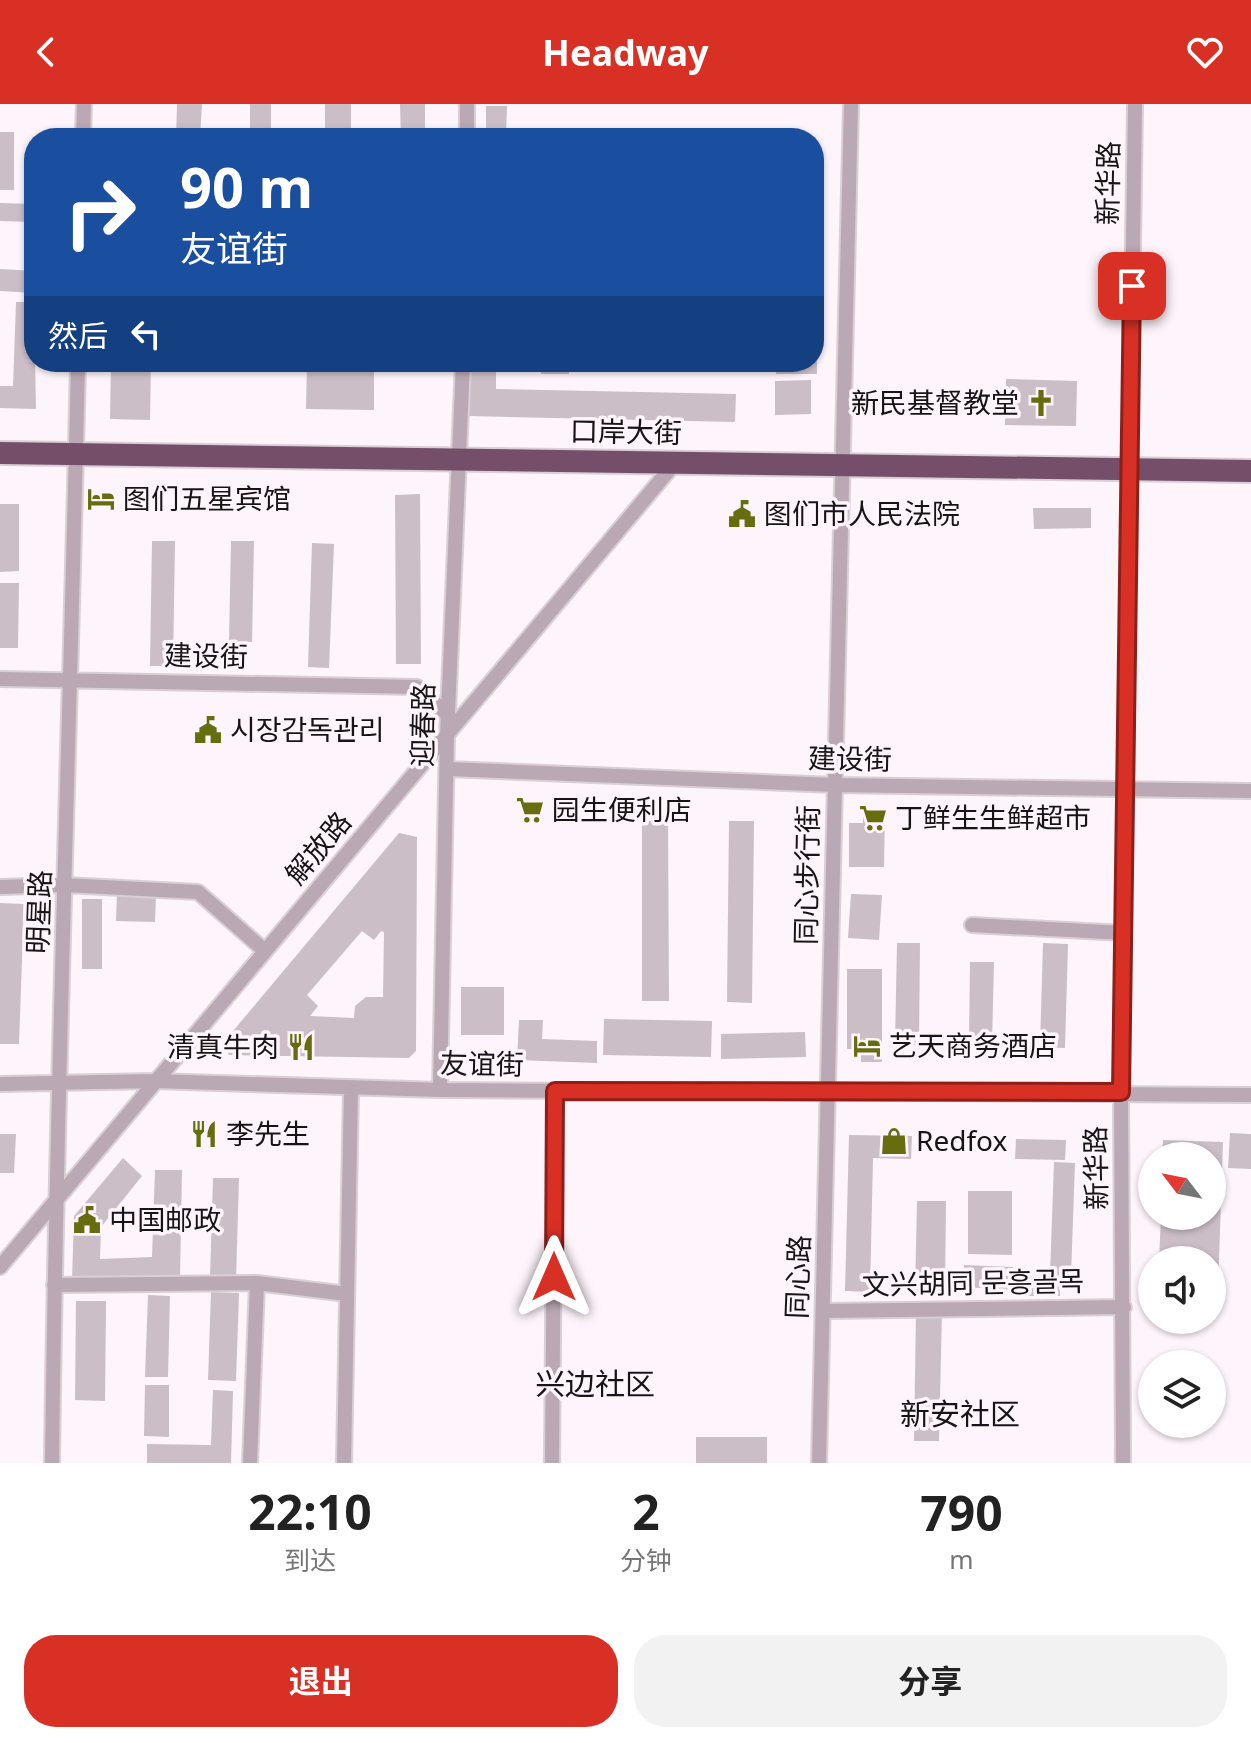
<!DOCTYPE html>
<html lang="zh">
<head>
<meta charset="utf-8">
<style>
	body { margin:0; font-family:"Noto Sans","Noto Sans SC","Noto Sans KR",sans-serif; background:#f2f2f2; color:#222; height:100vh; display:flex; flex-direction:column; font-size:30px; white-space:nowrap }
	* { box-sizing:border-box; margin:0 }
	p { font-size:26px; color:#767676 }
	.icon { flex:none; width:44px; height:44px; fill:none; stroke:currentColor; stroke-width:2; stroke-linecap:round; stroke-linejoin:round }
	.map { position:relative; height:1359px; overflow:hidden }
	.drawer { display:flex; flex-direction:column; background:#fff; flex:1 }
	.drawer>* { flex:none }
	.hud { position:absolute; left:24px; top:24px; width:800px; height:244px; border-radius:32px; box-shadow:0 2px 6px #0004; background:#1a4fa0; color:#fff; overflow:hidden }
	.needle { width:52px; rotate:302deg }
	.fabs { position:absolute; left:1138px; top:1038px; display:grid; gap:16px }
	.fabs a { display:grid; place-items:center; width:88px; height:88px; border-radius:50%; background:#fff; box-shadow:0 2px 6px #0004; font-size:40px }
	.pin { position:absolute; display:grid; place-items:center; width:68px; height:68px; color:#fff; margin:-34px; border-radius:16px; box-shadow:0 4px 12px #0006 }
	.me { position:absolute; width:88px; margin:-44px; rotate:0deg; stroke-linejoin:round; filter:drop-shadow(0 0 6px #0008) }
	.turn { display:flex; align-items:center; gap:28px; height:168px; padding:0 24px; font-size:36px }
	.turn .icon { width:104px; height:104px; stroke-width:2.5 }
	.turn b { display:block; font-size:56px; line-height:68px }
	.then { display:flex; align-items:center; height:76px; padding:0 24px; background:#0003; gap:16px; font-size:30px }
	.eta { display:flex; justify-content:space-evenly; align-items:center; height:136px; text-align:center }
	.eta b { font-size:48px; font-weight:700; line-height:56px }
	.primary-button { display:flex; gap:16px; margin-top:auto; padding:16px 24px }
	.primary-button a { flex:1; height:92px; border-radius:32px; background:#d93025; color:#fff; font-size:32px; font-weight:700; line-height:92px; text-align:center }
	.primary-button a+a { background:#f2f2f2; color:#222 }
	header { display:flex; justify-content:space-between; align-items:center; height:104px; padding:0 24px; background:#d93025; color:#fff; font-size:36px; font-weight:700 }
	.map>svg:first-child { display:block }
	.building { fill:#cbbec7; fill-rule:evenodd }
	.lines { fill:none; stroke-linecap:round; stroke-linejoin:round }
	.minor-casing { stroke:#d9d0d6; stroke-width:18 }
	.highway-casing { stroke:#d9d0d6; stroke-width:26 }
	.minor { stroke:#bba8b5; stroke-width:14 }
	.highway { stroke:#754f6a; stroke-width:22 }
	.route-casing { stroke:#8d1f18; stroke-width:20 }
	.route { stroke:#d93025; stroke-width:14 }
	.labels { text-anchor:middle; stroke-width:7; stroke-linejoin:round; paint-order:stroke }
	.street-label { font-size:28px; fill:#181416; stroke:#fef4fb }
	.poi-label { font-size:28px; fill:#181416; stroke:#fef4fb; text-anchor:start }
	.neighbourhood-label { font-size:30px; fill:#181416; stroke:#fef4fb }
</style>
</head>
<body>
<header><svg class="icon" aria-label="back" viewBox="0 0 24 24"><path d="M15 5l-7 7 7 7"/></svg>Headway<svg class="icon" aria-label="heart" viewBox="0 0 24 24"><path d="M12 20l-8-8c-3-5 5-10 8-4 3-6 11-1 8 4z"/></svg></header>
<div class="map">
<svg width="1251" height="1359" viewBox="0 0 1251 1359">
	<rect width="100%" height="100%" fill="#fef4fb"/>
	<!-- building -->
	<path class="building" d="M177,0h25l-2,34h-24z
		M250,0h21v34h-21z
		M325,0h26v34h-26z
		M400,0h25v34h-24z
		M486,2h21l-1,32h-20z
		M0,28h14v58h-14z
		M0,99l34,1v18l-34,-1z
		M27,124h7v39l-8,-1z
		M0,165l34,2v22l-34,-2z
		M16,198h18l2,107 -36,-1v-22h13z
		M814,252h3v18h-41v-12h38z
		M111,258h40l-1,58 -40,-1z
		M307,258h67v48l-68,-1z
		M469,258h27v27l240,5 -1,28 -267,-6z
		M541,258h29l-1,12h-28z
		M598,258h24v9h-24z
		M1006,275l71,2 -1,45 -71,-1z
		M811,276v34l-36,1v-34z
		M420,390l1,170h-25l-1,-169z
		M0,400h19v67l-19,1z
		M1033,404h58v20l-57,1z
		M152,437h23l-2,125h-23z
		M231,437h23l-2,101h-23z
		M312,439l22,1 -5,124 -21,-1z
		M0,479h19l-1,65h-18z
		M863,704h22l-1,59h-35v-44h14z
		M642,717h26l1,180h-27z
		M729,717h25l-2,182 -25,-1z
		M399,729l18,4 -1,214 -7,7 -180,-3 -6,-12zM362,827l12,9 7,-9 3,1 -1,65h-17l-11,9 -1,12 -44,-2 8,-10 -11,-11z
		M117,789l39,2 -1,27 -39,-1z
		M851,790l31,1 -3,45 -31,-2z
		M82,795h20v70h-20z
		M0,799l24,1 -5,140h-19z
		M897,839h23l-1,102h-24z
		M1043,839l25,1 -3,104 -25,-1z
		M970,858h24l-2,83h-23z
		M847,865h35v93h-21v-13h-14z
		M461,883h43v48h-43z
		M604,915l108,2 -1,36 -108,-2z
		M519,916h24l-1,19 55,2v22l-80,-3z
		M805,928l1,25 -85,2v-25z
		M1230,1029l21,1v35l-23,-1z
		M0,1030h16l-2,39h-14z
		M849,1031l63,1 -1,23 -38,-1 -3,134 -25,-1z
		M1016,1035l50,1 -1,20 -50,-1z
		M1163,1036l60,2 -5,148h-6v-30h-53l2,-44h51v-60h-50z
		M123,1054l19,18 -41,51 -1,32 52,-2 3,-87h27l-2,109 -108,1 2,-64z
		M1054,1058l21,1 -4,113 -11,-1v21h-45l1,-20h34z
		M213,1074h26l-3,102 -26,-1z
		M968,1087h44v64l-44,-1z
		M917,1097h29l-1,90h-30z
		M964,1161l49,2 -1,23 -49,-3z
		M211,1188l28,1 -3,88 -28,-1z
		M148,1191l22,1 -2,81h-23z
		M76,1197h30l-1,100 -30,-1z
		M916,1207h26l-3,130h-25z
		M145,1281h24v52l-25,-1z
		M213,1286l20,1 -2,72h-84v-19l64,1z
		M696,1333h71v26h-71z"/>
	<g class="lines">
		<!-- minor casing -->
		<g class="minor-casing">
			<path id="minor" d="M83,34l1,-34
				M467,34v-34
				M0,575l417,8 31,28
				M448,665l386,16 417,6
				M0,783l65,-2 133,7 67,59
				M972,821l152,8
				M0,980l155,-3 285,9 811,5
				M440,986l7,-354 16,-374
				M0,1163l675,-804
				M54,1181l203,-2 90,11
				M823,1207l301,-4
				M52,1359c4,-367 18,-734 26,-1101
				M250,1359l7,-180
				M344,1359l7,-375
				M552,1359l3,-372
				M819,1359l32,-1359
				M1123,1359l-2,-371 14,-988"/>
		</g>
		<!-- highway casing -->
		<g class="highway-casing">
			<path id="highway" d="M0,349l1251,18"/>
		</g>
		<!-- minor -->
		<use href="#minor" class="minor"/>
		<!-- highway -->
		<use href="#highway" class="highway"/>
	</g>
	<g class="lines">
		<!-- route casing -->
		<g class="route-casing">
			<path id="route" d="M554,1173l1,-186 566,1 11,-806"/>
		</g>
		<!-- route -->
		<use href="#route" class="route"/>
	</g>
	<!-- icons -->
	<defs>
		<g id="church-bare" transform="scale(2.16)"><path d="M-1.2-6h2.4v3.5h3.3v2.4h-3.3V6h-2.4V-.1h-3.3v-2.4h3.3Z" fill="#676c0f" stroke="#fef4fb" stroke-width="2.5" paint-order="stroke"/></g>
		<g id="hotel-bare" transform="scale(2.16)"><path d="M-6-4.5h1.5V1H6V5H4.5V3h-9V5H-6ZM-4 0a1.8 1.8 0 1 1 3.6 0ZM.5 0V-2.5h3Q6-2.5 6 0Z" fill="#676c0f" stroke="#fef4fb" stroke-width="2.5" paint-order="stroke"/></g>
		<g id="civic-bare" transform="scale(2.16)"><path d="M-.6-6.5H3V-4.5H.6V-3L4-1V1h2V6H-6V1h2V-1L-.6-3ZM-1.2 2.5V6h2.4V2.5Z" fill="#676c0f" stroke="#fef4fb" stroke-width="2.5" paint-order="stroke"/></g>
		<g id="supermarket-bare" transform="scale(2.16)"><path d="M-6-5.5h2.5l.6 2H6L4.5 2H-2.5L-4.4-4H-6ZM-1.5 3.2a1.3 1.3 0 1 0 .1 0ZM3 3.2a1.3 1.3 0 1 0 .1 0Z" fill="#676c0f" stroke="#fef4fb" stroke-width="2.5" paint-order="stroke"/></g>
		<g id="restaurant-bare" transform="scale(2.16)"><path d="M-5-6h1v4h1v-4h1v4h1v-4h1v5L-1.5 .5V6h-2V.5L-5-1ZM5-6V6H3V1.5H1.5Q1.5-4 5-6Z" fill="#676c0f" stroke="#fef4fb" stroke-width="2.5" paint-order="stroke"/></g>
		<g id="shop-bare" transform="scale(2.16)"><path d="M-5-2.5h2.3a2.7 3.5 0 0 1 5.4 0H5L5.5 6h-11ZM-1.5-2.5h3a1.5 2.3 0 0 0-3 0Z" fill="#676c0f" stroke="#fef4fb" stroke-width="2.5" paint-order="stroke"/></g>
	</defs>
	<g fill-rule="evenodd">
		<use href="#church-bare" x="1041" y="299"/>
		<use href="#hotel-bare" x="101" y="395"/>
		<use href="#civic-bare" x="742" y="410"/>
		<use href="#civic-bare" x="208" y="626"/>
		<use href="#supermarket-bare" x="530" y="706"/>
		<use href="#supermarket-bare" x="873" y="714"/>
		<use href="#hotel-bare" x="867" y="942"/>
		<use href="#restaurant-bare" x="301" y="943"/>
		<use href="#restaurant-bare" x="204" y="1030"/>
		<use href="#shop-bare" x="894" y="1037"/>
		<use href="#civic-bare" x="87" y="1116"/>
	</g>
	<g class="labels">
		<!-- street labels -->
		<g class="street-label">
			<text transform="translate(1108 79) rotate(-89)" y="10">新华路</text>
			<text transform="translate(626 328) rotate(1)" y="10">口岸大街</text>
			<text transform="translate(206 552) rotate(1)" y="10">建设街</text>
			<text transform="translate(423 621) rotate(-89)" y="10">迎春路</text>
			<text transform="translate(850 655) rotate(1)" y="10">建设街</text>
			<text transform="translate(318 744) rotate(-50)" y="10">解放路</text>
			<text transform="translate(807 771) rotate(-89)" y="10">同心步行街</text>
			<text transform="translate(39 808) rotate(-88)" y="10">明星路</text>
			<text transform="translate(482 960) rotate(1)" y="10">友谊街</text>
			<text transform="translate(1096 1064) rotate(-91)" y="10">新华路</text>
			<text transform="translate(798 1173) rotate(-88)" y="10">同心路</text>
			<text transform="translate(973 1179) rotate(-1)" y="10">文兴胡同 문흥골목</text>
		</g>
		<!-- poi labels -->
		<g class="poi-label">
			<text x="1019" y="309" text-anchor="end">新民基督教堂</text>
			<text x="123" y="405">图们五星宾馆</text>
			<text x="764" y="420">图们市人民法院</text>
			<text x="230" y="636">시장감독관리</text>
			<text x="552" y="716">园生便利店</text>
			<text x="895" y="724">丁鲜生生鲜超市</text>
			<text x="889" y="952">艺天商务酒店</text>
			<text x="279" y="953" text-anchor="end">清真牛肉</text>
			<text x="226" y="1040">李先生</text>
			<text x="916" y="1047">Redfox</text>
			<text x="109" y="1126">中国邮政</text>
		</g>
		<!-- neighbourhood labels -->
		<g class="neighbourhood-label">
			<text x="595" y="1291">兴边社区</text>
			<text x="960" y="1321">新安社区</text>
		</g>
	</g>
</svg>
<div class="fabs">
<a><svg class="needle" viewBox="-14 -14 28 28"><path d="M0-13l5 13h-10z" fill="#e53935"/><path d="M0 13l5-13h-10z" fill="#767676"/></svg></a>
<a><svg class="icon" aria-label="sound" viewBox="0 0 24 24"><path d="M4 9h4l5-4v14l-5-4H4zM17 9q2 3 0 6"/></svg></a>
<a><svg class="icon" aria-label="layers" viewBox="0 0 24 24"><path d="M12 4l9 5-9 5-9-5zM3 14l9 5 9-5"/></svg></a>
</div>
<div class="pin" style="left:1132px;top:182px;background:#d93025"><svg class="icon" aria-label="arrive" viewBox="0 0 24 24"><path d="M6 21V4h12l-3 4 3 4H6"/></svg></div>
<svg class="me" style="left:554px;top:1173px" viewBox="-20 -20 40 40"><path d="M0-17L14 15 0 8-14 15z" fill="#d93025" stroke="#fff" stroke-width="4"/></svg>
<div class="hud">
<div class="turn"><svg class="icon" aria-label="right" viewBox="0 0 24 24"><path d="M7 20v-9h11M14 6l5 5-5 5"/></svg><div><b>90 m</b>友谊街</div></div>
<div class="then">然后<svg class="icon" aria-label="left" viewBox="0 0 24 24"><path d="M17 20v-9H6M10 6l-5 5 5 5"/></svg></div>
</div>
</div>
<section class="drawer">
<div class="eta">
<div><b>22:10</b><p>到达</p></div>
<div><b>2</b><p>分钟</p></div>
<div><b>790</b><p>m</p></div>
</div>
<div class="primary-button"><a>退出</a><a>分享</a></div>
</section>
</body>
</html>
